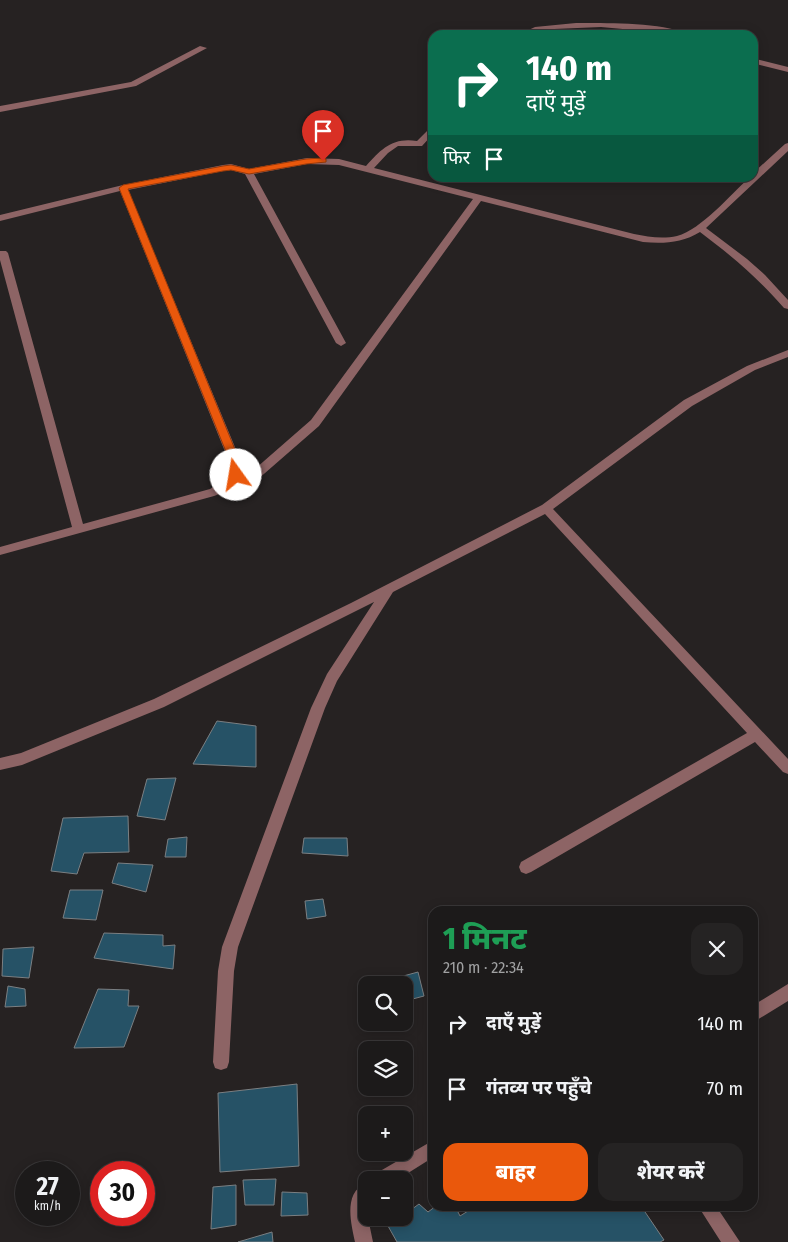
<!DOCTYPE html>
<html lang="hi">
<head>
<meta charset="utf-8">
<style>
	body { margin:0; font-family:"Fira Sans Condensed","Noto Sans Devanagari",sans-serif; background:#252323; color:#f1f3f6; height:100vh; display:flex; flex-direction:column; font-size:19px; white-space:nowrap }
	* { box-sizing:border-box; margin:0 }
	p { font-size:16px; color:#a0a1a2 }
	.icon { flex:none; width:28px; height:28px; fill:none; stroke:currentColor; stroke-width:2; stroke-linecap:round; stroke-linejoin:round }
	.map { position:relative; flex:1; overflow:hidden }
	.side { position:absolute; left:428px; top:906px; width:330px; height:305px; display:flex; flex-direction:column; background:#1c1a1a; border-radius:15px; box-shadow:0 2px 12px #0003,0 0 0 1px #3a3839 }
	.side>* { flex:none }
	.guide { position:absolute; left:428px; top:30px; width:330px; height:152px; border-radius:15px; box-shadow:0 2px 12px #0003,0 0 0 1px #3a3839; background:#0b6e4f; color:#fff; overflow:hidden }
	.controls { position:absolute; left:358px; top:976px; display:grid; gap:10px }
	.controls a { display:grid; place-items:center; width:55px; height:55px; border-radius:10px; background:#1c1a1a; box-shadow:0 2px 12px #0003,0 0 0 1px #3a3839; font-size:25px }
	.speed { position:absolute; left:15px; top:1161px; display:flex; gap:10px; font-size:25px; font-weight:700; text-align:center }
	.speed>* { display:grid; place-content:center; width:65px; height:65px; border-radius:50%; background:#1c1a1a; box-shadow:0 2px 12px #0003,0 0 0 1px #3a3839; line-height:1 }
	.speed small { font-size:12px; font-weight:400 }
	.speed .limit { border:8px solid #d22; background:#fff; color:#111 }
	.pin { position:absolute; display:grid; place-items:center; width:42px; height:42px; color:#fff; margin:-51px -21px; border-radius:50% 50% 50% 0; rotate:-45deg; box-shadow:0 0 5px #0007 }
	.pin .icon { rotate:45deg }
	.me { position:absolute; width:55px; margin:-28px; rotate:347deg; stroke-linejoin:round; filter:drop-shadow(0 0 4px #0008) }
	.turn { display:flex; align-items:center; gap:18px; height:105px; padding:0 15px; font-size:22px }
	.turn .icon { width:65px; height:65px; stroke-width:2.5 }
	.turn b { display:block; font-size:35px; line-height:42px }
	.then { display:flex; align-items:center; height:48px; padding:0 15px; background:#0003; gap:10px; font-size:19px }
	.round { display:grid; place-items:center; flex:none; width:52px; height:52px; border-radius:15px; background:#252323 }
	.head { display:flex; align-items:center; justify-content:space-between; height:85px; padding:0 15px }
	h1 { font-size:30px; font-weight:800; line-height:38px; color:#1e9e55 }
	.button { display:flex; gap:10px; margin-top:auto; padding:10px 15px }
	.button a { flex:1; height:58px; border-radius:15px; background:#ea580c; color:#fff; font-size:20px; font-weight:800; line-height:58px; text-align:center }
	.button a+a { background:#252323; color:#f1f3f6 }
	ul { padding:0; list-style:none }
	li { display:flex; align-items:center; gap:15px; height:65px; padding:0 15px }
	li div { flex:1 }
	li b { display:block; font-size:19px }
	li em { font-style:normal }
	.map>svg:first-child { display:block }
	.building { fill:#265266; stroke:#7b7f82 }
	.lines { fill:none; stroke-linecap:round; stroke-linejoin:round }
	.minor { fill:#8d6465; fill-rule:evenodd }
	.route { fill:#ea580c; stroke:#983908 }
</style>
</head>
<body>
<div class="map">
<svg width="788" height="1242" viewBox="0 0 788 1242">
	<rect width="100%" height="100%" fill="#262222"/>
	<!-- building -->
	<path class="building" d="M217,721l39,5v41l-63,-3z
		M176,778l-11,42 -28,-4 10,-37z
		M128,816l1,36 -45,1 -7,21 -26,-3 12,-53z
		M187,837l-1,20h-21l3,-18z
		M304,838h43l1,18 -46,-3z
		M118,863l35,2 -7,27 -34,-9z
		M70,890h33l-7,30 -33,-2z
		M323,899l3,17 -19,3 -2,-18z
		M104,933l59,2v11l12,-1 -2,24 -79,-11z
		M34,947l-5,31 -27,-2 1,-27z
		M418,972l6,24 -19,5 -1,-16h-5l-3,-7z
		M8,986l17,3 1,17 -21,1z
		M98,989l31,1 -1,16h11l-15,41 -50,1z
		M297,1084l2,82 -79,6 -2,-79z
		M276,1179l-2,26h-29l-2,-25z
		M236,1185v40l-25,4 2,-42z
		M282,1192l25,1 1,22 -27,1z
		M419,1204l9,8 8,-6h19l5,10 16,-10h165l23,34 -4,2h-263l-9,-16 12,-8h4v-3z
		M272,1232l1,10h-35z"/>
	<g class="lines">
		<!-- minor -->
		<path class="minor" d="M576,23c25,0 93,-1 112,12l-87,-8 -47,2 -25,6h-11l17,-8z
			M200,46l7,2 -71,38 -136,26v-6l131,-24z
			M752,58l36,9v5l-36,-9z
			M429,129h3v6l-10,11h-24l-10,7 -14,15 260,66c14,3 29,5 43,2 25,-7 53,-41 72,-58h3v-4l33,-30 3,-1v8l-82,77 41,31 18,16 23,25v9l-4,-1c-27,-31 -51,-51 -84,-76 -18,11 -37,12 -57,10l-162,-41 -162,225 -62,54 -43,16 -214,59v-8l72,-20 -72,-267v-9h6l2,2 75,271 127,-35 16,-10 4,-15 -110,-273 -120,30v-6l123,-30 100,-20 8,-1 18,5 58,-11 32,1 27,7c15,-17 27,-29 51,-25zM307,164l32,1 134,34 -162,221 -62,54 -10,4 3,-14 -114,-274 95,-19 8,-1 14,4 91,169 5,3 5,-3 -92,-169z
			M788,350v7l-33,13 -63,36 -139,103 235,250v15l-5,-2 -28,-30 -224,130 -5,2 -5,-2 -2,-5 2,-5 226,-129 -202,-219 -152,78 -56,89 -12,27 -87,239 -4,24 -5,91 -2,6 -6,2 -6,-2 -2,-6 5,-91 4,-24 89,-239 16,-34 47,-72 -210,105 -142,58 -22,5v-12l21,-5 133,-54 197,-96 191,-98 142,-105 63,-34z
			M788,984v17l-36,22v-17z
			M432,1141v17l-35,22h-24l2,-6z
			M366,1183v35h2l5,24h-18c-4,-19 -12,-49 11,-59z
			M698,1206h18l24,36h-19z"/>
	</g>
	<!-- route -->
	<path class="route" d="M323,158l3,1v3l-20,2 -57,10 -18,-4 -8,1 -95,18 113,275v11l-5,3 -5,-3v-11l-112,-276 4,-3 100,-19 8,-1 18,4 57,-10z"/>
</svg>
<div class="controls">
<a><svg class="icon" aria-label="search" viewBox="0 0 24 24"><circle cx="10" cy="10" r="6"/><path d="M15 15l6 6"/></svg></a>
<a><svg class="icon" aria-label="layers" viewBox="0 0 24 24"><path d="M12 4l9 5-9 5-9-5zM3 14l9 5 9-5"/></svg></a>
<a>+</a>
<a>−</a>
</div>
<div class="speed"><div>27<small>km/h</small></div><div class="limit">30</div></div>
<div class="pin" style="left:323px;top:161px;background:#d93025"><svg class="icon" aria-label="arrive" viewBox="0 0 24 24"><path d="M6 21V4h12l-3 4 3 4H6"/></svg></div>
<svg class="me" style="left:236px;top:475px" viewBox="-20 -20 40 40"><circle r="19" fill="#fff"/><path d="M0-13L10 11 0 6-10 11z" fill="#ea580c"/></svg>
<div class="guide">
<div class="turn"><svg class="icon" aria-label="right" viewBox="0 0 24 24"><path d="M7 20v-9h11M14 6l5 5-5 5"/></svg><div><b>140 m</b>दाएँ मुड़ें</div></div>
<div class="then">फिर<svg class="icon" aria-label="arrive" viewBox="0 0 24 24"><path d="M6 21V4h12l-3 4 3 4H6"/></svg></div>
</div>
<section class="side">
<div class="head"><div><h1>1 मिनट</h1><p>210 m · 22:34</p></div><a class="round"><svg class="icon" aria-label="close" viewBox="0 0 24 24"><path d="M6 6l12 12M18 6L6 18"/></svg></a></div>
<ul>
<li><svg class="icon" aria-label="right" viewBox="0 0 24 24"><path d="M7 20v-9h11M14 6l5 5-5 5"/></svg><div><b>दाएँ मुड़ें</b></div><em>140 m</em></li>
<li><svg class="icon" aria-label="arrive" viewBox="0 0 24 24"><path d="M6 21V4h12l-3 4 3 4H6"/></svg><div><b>गंतव्य पर पहुँचे</b></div><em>70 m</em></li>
</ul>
<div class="button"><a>बाहर</a><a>शेयर करें</a></div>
</section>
</div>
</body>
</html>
